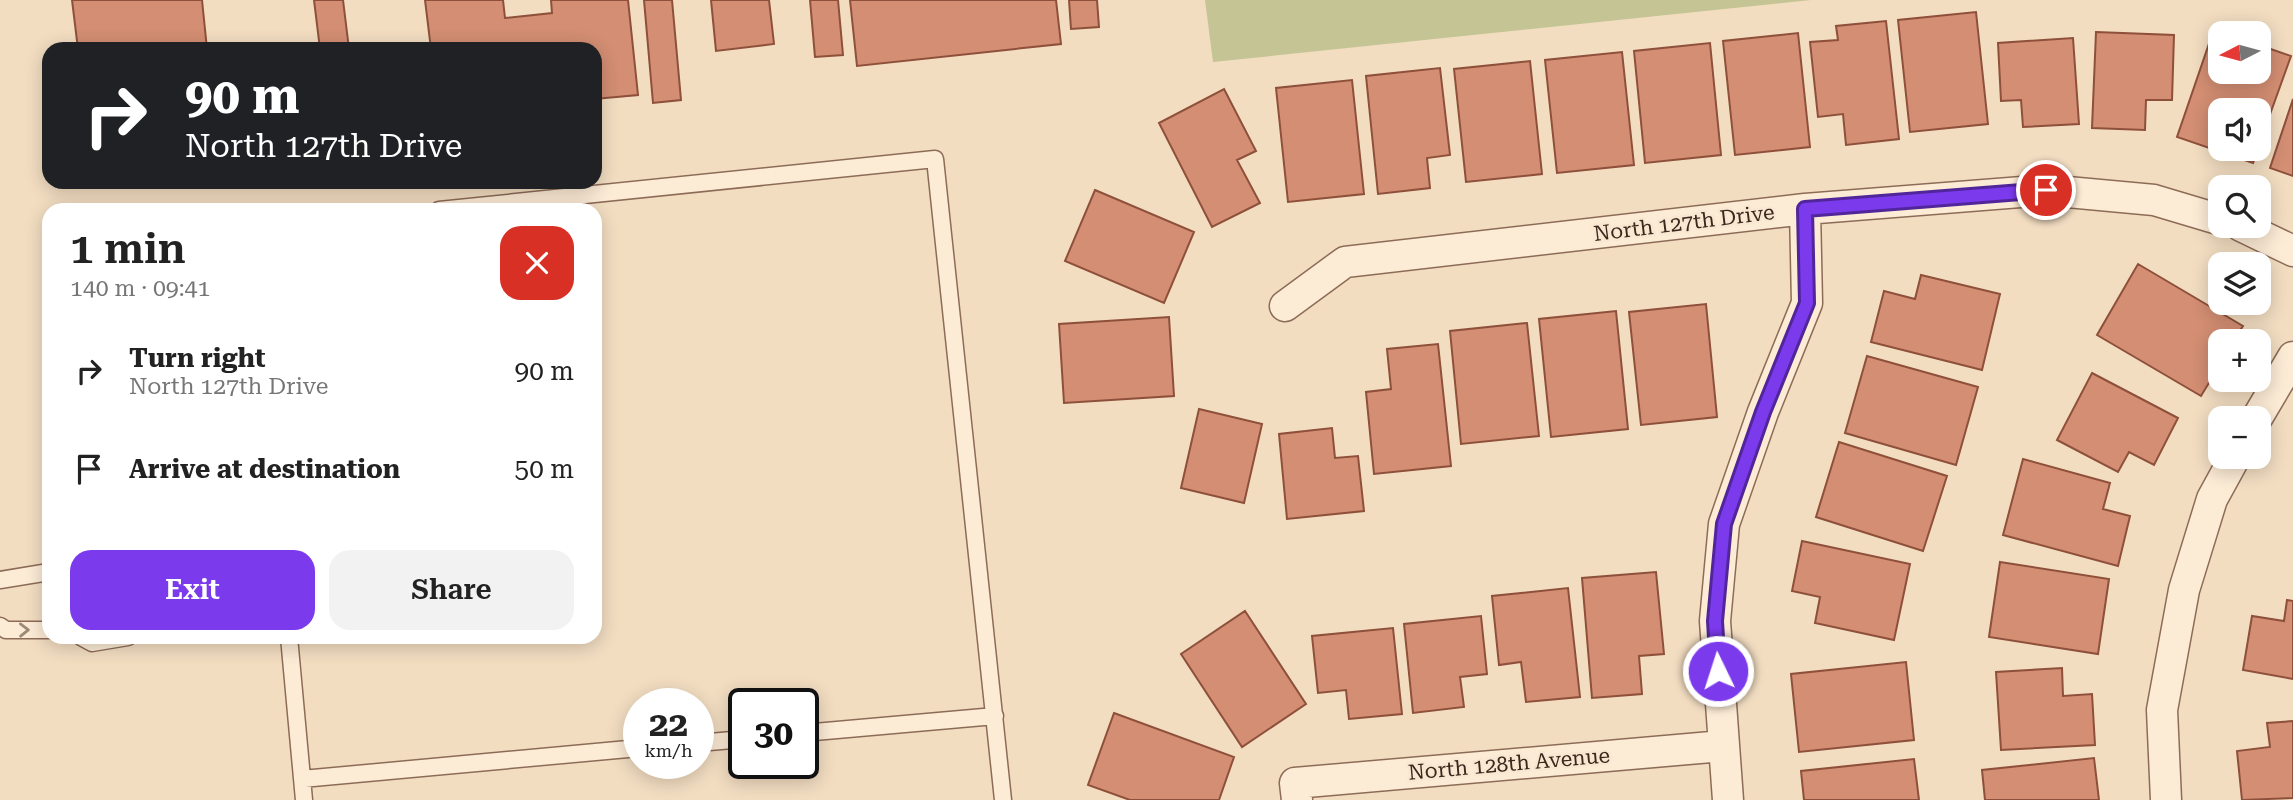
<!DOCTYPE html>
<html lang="en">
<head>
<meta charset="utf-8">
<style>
	body { margin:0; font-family:"Roboto Serif",serif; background:#f2f2f2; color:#222; height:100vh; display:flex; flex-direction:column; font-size:26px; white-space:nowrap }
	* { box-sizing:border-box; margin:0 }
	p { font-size:23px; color:#767676 }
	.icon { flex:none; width:38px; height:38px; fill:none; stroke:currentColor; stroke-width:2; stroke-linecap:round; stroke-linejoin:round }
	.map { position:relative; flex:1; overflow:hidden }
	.side { position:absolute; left:42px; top:203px; width:560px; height:441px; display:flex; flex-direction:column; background:#fff; border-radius:21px; box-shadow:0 4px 18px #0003 }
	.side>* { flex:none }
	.top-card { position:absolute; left:42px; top:42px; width:560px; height:147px; border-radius:21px; box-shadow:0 4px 18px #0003; background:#202124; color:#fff; overflow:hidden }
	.needle { width:46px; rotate:264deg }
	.controls { position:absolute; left:2208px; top:21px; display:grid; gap:14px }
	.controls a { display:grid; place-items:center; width:63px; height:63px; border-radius:14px; background:#fff; box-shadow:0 4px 18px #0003; font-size:35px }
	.speed { position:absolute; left:623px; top:688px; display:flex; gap:14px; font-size:35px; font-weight:700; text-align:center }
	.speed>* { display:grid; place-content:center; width:91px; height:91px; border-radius:50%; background:#fff; box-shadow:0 4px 18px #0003; line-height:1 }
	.speed small { font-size:18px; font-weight:400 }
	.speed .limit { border:4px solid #111; border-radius:10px; background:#fff; color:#111 }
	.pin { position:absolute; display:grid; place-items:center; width:60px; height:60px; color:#fff; margin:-30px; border:4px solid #fff; border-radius:50%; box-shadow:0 2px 7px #0007 }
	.me { position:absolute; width:77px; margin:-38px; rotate:356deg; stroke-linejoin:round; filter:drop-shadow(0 0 5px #0008) }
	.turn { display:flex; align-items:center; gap:24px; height:147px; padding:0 28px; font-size:32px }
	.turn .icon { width:91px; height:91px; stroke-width:2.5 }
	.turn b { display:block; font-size:49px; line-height:60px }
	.round { display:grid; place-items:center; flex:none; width:74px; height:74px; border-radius:21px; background:#f2f2f2 }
	.headline { display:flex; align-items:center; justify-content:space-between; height:119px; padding:0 28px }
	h1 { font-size:42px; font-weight:600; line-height:52px }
	.action { display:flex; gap:14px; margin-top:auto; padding:14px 28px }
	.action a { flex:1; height:80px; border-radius:21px; background:#7c3aed; color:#fff; font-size:28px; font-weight:600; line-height:80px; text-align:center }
	.action a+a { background:#f2f2f2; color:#222 }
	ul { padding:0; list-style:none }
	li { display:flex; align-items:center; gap:21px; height:98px; padding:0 28px }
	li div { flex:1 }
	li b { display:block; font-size:26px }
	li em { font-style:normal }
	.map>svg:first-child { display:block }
	.cemetery { fill:#c5c494 }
	.building { fill:#d38e73; stroke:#8e503a; stroke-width:2 }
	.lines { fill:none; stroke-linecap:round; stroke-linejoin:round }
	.lane-casing { stroke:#8d6c57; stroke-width:19 }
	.street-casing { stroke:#8d6c57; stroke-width:33 }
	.lane { stroke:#fcebd5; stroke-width:16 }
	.street { stroke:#fcebd5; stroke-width:30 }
	.oneway { stroke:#9c8978 }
	.route-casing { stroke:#51269a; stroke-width:18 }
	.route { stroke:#7c3aed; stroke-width:12 }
	.labels { text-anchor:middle; stroke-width:5; stroke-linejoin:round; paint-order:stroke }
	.street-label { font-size:21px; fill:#3b271c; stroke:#f8e8d1 }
</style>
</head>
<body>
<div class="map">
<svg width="2293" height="800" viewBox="0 0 2293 800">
	<rect width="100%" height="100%" fill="#f2ddc1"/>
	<!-- cemetery -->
	<path class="cemetery" d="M1205,0h606l-598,62z"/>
	<!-- building -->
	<path class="building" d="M72,0h130l5,49h-129z
		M314,0h29l6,49h-29z
		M425,0h78l2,18 47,-5 -1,-13h77l10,95 -43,4v-50h-164z
		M644,0h28l9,100 -28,3z
		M711,0h58l5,44 -58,7z
		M810,0h28l5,55 -28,2z
		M850,0h206l5,44 -204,22z
		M1069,0h28l2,27 -28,2z
		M1976,12l12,112 -78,8 -12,-112z
		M1886,21l13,118 -53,6 -3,-31 -25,3 -8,-75 28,-2 -2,-14z
		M2214,29l11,4h-4v39h38v-27l32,11 -32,89v-35h-38v39h37l-5,14 -76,-26z
		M2096,32l78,3 -2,65h-26l-1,30 -53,-2z
		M1798,33l12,114 -75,8 -12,-114z
		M2073,38l6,86 -56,3 -2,-27 -20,1 -3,-58z
		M1710,43l11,112 -76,8 -11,-112z
		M1622,52l12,113 -77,8 -12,-113z
		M1530,61l12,113 -76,8 -12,-113z
		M1440,68l10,87 -23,3 3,30 -52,6 -12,-118z
		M1352,80l12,114 -76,8 -12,-114z
		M1224,89l32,62 -19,9 23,43 -48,24 -53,-104z
		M2293,99v77l-23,-8z
		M1095,190l99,42 -30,71 -99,-42z
		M2138,264l105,62 -10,15h-12v22l-20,33 -104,-61z
		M1921,275l79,19 -18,76 -111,-28 13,-51 31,8z
		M1706,304l11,113 -76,8 -12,-113z
		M1616,311l12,118 -77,8 -12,-118z
		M1169,317l5,79 -110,7 -5,-79z
		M1527,323l12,113 -78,8 -11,-113z
		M1438,344l13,122 -77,8 -8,-82 25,-3 -4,-40z
		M1867,356l111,31 -22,78 -111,-32z
		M2092,373l86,45 -24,47 -25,-13 -11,20 -61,-32z
		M1199,409l63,15 -18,79 -63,-15z
		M1332,428l3,30 23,-2 6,55 -77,8 -8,-85z
		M1839,442l108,34 -24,75 -107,-34z
		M2023,459l87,24 -7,26 27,7 -12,50 -115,-31z
		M1802,541l108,23 -16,76 -79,-17 5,-26 -28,-6z
		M2000,562l109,17 -11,75 -109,-17z
		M1656,572l8,82 -25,2 3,38 -50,4 -10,-120z
		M1568,588l12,109 -54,5 -5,-40 -22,3 -7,-69z
		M2287,600l6,1v78l-50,-9 9,-54 32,5z
		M1245,611l61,93 -64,43 -61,-93z
		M1481,616l6,58 -27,3 4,30 -51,6 -9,-89z
		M1393,628l9,86 -53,5 -3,-29 -28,3 -6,-57z
		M1906,662l8,78 -115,12 -8,-78z
		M2062,668l1,28 29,-2 3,51 -94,5 -5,-78z
		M1114,713l120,44 -15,43h-89l-42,-15z
		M2293,721v77l-51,2 -5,-49 33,-4 -3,-24z
		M2094,758l5,42h-114l-3,-30z
		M1914,759l5,41h-115l-3,-29z"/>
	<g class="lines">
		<!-- lane casing -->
		<g class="lane-casing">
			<path id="lane" d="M439,210l496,-51 68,641
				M0,580l49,-8
				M0,626l6,4h43
				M81,637l11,6 36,-6
				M289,637l15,163
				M803,733l192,-17
				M698,743l46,-4
				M302,779l337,-31"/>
		</g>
		<!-- street casing -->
		<g class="street-casing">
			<path id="street" d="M2241,226l52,25
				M1285,306l60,-44 460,-53 241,-19 108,10 67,20
				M2257,418l36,-61
				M1297,800l-2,-17 428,-37
				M1728,800l-13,-179 9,-97 39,-112 44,-109 -2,-94
				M2166,800l-4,-90 22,-120 28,-91 23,-42"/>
		</g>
		<!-- lane -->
		<use href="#lane" class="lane"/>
		<!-- street -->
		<use href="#street" class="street"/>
	</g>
	<!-- one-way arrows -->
	<defs><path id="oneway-chevron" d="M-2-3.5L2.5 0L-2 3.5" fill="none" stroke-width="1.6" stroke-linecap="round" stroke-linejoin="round" transform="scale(1.75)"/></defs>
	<use class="oneway" href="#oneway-chevron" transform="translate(24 630) rotate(-1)"/>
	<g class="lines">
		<!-- route casing -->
		<g class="route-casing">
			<path id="route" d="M1718,671l-3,-50 9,-97 39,-112 44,-109 -2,-94 241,-19"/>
		</g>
		<!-- route -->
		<use href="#route" class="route"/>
	</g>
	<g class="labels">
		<!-- street labels -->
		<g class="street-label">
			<text transform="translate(1684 223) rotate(-7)" y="7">North 127th Drive</text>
			<text transform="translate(1509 764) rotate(-5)" y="7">North 128th Avenue</text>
		</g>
	</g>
</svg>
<div class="controls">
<a><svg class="needle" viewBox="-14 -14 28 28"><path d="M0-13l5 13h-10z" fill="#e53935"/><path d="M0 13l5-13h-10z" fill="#767676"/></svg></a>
<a><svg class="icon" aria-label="sound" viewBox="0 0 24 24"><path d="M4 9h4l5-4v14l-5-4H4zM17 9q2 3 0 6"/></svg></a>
<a><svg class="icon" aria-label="search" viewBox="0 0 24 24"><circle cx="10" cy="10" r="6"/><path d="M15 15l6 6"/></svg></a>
<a><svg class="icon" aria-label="layers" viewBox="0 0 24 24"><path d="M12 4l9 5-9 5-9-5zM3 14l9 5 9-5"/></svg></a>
<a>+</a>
<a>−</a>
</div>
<div class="speed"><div>22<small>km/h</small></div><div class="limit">30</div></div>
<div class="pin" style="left:2046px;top:190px;background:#d93025"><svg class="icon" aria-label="arrive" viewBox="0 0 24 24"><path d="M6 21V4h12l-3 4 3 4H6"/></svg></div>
<svg class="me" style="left:1718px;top:671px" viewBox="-20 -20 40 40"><circle r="17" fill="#7c3aed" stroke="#fff" stroke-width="3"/><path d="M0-11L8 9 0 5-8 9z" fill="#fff"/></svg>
<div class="top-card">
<div class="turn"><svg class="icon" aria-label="right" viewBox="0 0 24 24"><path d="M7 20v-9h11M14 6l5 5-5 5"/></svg><div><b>90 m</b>North 127th Drive</div></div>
</div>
<section class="side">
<div class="headline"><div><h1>1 min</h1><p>140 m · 09:41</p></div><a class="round" style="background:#d93025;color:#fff"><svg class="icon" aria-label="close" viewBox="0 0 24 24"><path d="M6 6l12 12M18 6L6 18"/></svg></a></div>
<ul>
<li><svg class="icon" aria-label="right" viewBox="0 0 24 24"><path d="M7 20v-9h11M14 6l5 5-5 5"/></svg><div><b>Turn right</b><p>North 127th Drive</p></div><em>90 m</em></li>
<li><svg class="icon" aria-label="arrive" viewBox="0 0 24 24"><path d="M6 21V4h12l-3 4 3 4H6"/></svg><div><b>Arrive at destination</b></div><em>50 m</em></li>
</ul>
<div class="action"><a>Exit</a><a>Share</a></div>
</section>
</div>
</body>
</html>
